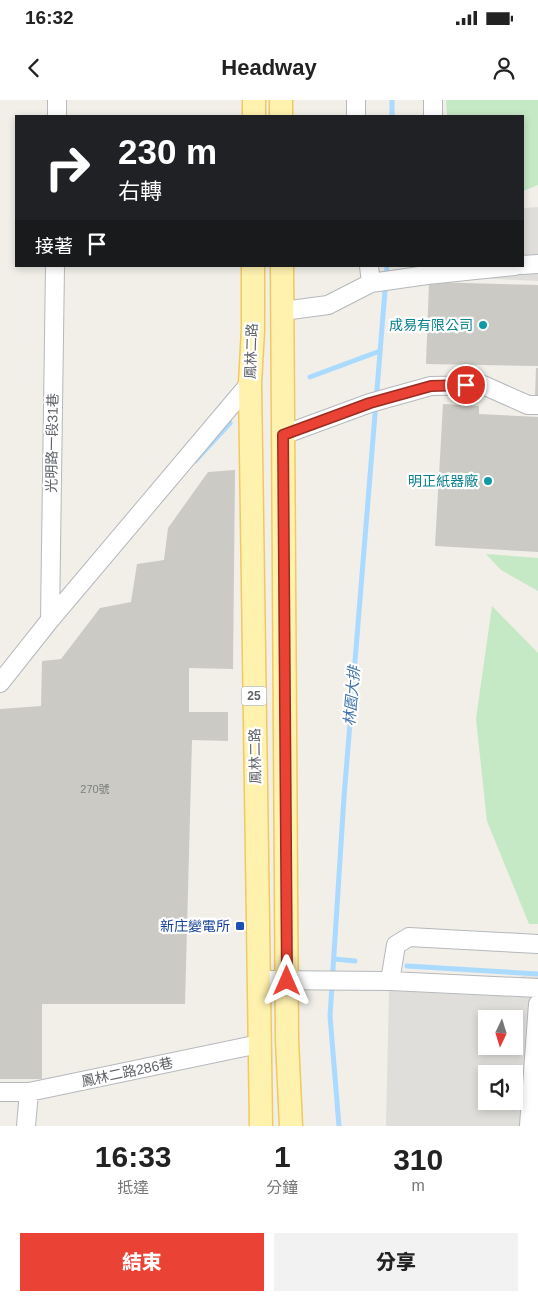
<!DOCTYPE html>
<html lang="zh-TW">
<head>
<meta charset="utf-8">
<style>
	body { margin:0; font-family:Helvetica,"Noto Sans TC",sans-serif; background:#f2f2f2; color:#222; height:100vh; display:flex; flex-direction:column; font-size:19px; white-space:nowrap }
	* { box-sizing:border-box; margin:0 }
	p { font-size:16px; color:#767676 }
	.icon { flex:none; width:28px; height:28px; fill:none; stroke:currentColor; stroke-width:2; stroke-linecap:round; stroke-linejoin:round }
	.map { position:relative; height:1026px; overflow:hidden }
	.drawer { display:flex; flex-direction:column; background:#fff; flex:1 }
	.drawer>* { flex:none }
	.top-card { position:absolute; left:15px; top:15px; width:509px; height:152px; border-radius:0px; box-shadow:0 2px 8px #0003; background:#202124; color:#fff; overflow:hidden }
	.needle { width:32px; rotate:184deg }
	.controls { position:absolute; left:478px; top:910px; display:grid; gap:10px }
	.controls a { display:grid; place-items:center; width:45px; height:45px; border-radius:0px; background:#fff; box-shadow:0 2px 8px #0003; font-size:25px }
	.pin { position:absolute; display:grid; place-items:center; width:42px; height:42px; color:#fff; margin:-21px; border:2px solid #fff; border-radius:50%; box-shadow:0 1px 5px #0007 }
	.me { position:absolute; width:55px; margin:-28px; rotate:0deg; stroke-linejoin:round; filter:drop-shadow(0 0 4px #0008) }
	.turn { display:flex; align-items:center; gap:18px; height:105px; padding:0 20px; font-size:22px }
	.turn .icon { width:65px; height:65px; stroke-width:2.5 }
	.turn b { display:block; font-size:35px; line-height:42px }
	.then { display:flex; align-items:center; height:48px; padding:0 20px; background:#0003; gap:10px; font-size:19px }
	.eta { display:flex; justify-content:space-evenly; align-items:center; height:85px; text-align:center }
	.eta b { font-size:30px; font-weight:800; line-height:35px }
	.cta { display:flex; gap:10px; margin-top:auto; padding:10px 20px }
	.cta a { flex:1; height:58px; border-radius:0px; background:#ea4335; color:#fff; font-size:20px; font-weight:800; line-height:58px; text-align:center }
	.cta a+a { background:#f2f2f2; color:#222 }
	.status { display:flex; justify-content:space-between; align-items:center; height:35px; padding:0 25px; background:#fff; direction:ltr }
	.status svg { height:14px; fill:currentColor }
	header { display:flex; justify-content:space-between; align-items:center; height:65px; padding:0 20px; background:#fff; font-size:22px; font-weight:800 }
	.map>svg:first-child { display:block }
	.industrial { fill:#e0deda; fill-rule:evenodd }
	.green { fill:#c5e8c5 }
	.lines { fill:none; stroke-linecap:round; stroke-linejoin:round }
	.stream { stroke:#aadaff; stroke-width:5 }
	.building { fill:#cccac5 }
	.minor-casing { stroke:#b5b8bc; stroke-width:20 }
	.major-casing { stroke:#f2c960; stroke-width:25 }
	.minor { stroke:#fff; stroke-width:18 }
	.major { stroke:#fff2af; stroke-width:22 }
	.route-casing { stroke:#982c22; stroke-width:12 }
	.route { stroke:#ea4335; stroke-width:9 }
	.culture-dot { fill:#0f9aa8; stroke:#fff; stroke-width:2 }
	.transit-dot { fill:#1a4fb4; stroke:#fff; stroke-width:2 }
	.labels { text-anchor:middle; stroke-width:4.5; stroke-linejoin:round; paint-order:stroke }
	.number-label { font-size:11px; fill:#7a7d7f }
	.shield { fill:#fff; stroke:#8f9295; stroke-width:1 }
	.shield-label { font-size:12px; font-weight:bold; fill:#5f6368 }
	.culture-label { font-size:14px; fill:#0d838f; stroke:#fff; text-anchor:end }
	.street-label { font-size:14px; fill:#5f6368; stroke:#fff }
	.transit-label { font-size:14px; fill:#164399; stroke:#fff; text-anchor:end }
	.water-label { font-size:15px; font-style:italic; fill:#4174aa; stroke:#fff }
</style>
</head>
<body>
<div class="status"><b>16:32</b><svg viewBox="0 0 49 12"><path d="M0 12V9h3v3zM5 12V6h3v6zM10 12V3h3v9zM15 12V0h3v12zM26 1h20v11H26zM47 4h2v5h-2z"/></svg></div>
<header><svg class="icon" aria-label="back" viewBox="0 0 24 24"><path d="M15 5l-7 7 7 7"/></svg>Headway<svg class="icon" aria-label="person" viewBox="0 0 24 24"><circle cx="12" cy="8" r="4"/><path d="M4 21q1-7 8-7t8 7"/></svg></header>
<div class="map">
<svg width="538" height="1026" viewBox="0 0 538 1026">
	<rect width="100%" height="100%" fill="#f1efe8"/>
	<!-- industrial -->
	<path class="industrial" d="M538,107v74l-60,-3 44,-12 1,-58z
		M521,876l17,1v149h-152l3,-135 130,6zM486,919h28v27h-28zM486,974h28v27h-28z"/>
	<!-- green -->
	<path class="green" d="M446,0h92v85l-15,6 -1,-75h-75z
		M486,454l52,4v33l-37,-21z
		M492,506l46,47v271h-9l-42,-103 -11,-102z"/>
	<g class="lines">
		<!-- stream -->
		<path class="stream" d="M392,0v16
			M310,277l70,-26
			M195,361l35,-38
			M334,859l21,2
			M407,866l131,8
			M339,1026l-9,-110 14,-219 43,-531"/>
	</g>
	<!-- building -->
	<path class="building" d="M429,182l109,3v81l-112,-2z
		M536,268h2v28h-3z
		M443,304l36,2v8l59,3v135l-103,-6z
		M235,370l-2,199 -44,-1v44h39v29l-36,-1 -7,264h-143v75h-42v-370l41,-3 1,-45 19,-2 39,-51 31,-6 6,-38 27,-4 4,-32 40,-56z"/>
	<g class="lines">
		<!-- minor casing -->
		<g class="minor-casing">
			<path id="minor" d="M433,0v16
				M57,16v-16
				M356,16v-16
				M522,165l16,-1
				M369,166l2,17
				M283,211l45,-6 43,-22 56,-8 88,-9
				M283,335l87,-32 61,-17 52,-1 45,20h10
				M50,520l5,-354
				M0,583l50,-63 200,-237
				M259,880l131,1 148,7
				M390,881l6,-36 13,-8 129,7
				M0,992h29
				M26,1026l3,-34 230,-48
				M529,1026l9,-122"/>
		</g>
		<!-- major casing -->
		<g class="major-casing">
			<path id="major" d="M281,0v16
				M254,16v-16
				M253,166v64l-3,53 11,743
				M282,166l5,774 4,86"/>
		</g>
		<!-- minor -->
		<use href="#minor" class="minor"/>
		<!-- major -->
		<use href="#major" class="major"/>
	</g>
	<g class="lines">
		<!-- route casing -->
		<g class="route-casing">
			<path id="route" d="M287,881l-4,-546 87,-32 61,-17 35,-1"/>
		</g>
		<!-- route -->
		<use href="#route" class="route"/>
	</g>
	<!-- markers -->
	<g class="culture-dot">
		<circle cx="483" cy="225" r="5"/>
		<circle cx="488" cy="381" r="5"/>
	</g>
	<rect class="transit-dot" x="235" y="821" width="10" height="10" rx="2.5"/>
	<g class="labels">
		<!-- number labels -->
		<g class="number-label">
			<text x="95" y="693">270號</text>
		</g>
		<!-- shield labels -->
		<rect class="shield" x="241.5" y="586.5" width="25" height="19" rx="4"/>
		<g class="shield-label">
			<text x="254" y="600">25</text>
		</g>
		<!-- culture labels -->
		<g class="culture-label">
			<text x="473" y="230">成易有限公司</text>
			<text x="478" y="386">明正紙器廠</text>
		</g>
		<!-- street labels -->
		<g class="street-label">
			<text transform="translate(251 251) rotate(-88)" y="5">鳳林二路</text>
			<text transform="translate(52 343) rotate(-89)" y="5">光明路一段31巷</text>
			<text transform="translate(255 656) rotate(-91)" y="5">鳳林二路</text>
			<text transform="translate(127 972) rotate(-12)" y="5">鳳林二路286巷</text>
		</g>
		<!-- transit labels -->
		<g class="transit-label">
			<text x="230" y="831">新庄變電所</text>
		</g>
		<!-- water labels -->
		<g class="water-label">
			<text transform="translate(352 596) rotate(-85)" y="5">林園大排</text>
		</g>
	</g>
</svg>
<div class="controls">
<a><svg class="needle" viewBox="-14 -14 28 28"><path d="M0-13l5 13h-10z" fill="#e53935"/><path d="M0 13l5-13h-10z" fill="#767676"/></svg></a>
<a><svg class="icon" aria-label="sound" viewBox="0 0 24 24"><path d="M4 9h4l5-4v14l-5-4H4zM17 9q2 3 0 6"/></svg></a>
</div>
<div class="pin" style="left:466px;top:285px;background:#d93025"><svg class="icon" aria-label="arrive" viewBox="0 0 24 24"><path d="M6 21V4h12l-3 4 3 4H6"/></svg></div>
<svg class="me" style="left:287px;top:881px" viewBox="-20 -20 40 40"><path d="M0-17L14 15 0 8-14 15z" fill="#ea4335" stroke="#fff" stroke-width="4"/></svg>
<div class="top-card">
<div class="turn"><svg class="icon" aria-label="right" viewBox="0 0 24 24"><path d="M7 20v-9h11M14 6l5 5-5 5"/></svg><div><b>230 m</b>右轉</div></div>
<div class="then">接著<svg class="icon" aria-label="arrive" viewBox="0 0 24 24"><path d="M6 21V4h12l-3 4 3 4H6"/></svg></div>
</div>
</div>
<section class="drawer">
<div class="eta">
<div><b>16:33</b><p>抵達</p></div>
<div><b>1</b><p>分鐘</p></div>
<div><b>310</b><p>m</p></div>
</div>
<div class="cta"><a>結束</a><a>分享</a></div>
</section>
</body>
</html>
